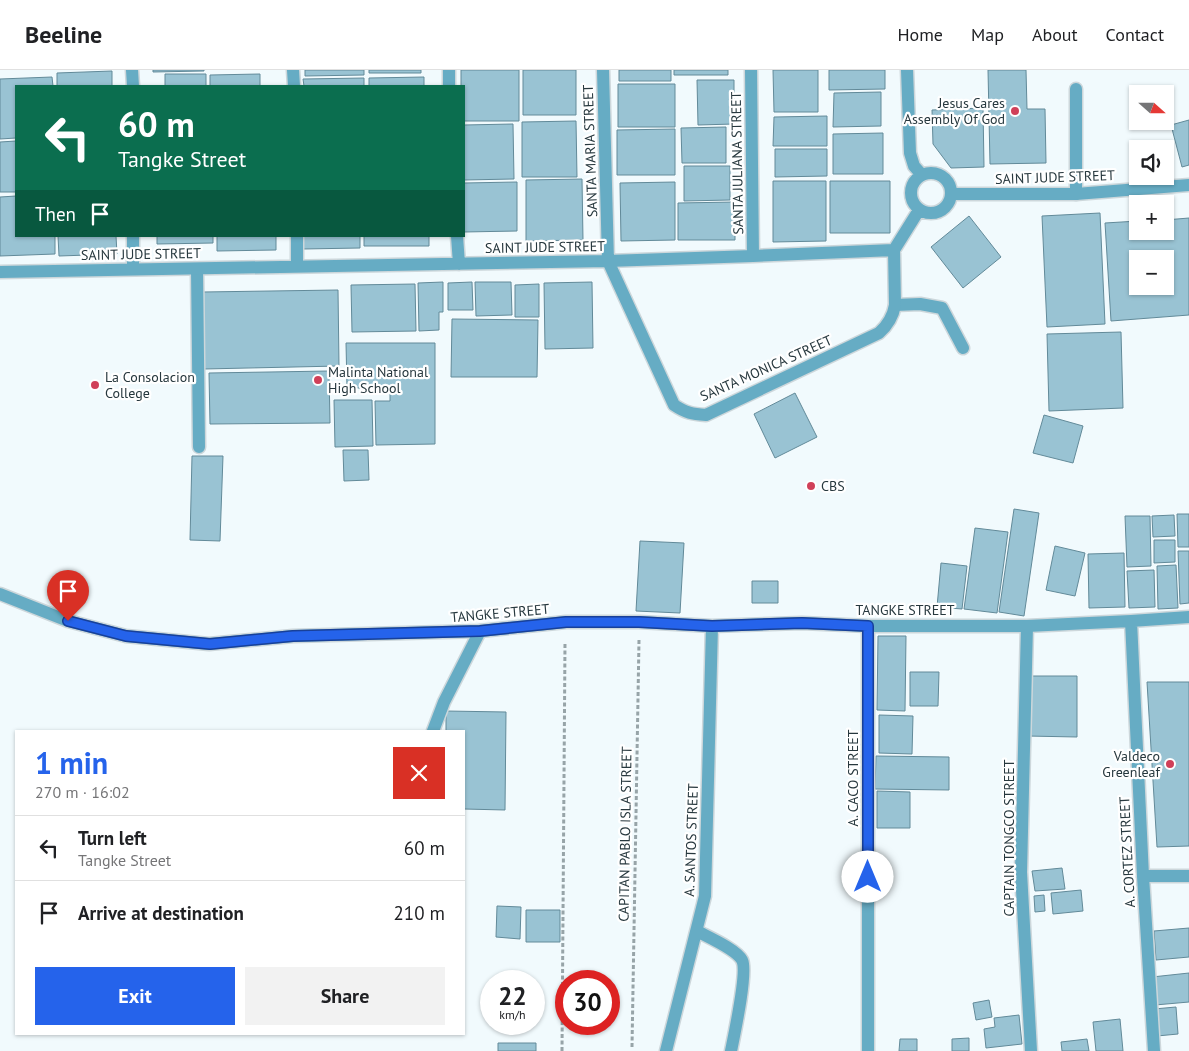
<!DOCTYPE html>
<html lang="en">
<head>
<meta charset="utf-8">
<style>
	body { margin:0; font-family:"PT Sans",sans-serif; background:#f2f2f2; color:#202124; height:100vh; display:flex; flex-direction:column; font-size:19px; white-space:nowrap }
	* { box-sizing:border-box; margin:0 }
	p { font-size:16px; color:#757577 }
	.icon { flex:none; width:28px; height:28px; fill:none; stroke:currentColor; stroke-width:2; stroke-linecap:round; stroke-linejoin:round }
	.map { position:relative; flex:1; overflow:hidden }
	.panel { position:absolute; left:15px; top:660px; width:450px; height:305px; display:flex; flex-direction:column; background:#fff; border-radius:0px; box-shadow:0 1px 4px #0004 }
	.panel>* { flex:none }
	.banner { position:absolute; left:15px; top:15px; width:450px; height:152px; border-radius:0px; box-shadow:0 1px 4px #0004; background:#0b6e4f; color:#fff; overflow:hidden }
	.needle { width:32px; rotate:111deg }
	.tools { position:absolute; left:1129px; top:15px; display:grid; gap:10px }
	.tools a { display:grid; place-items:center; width:45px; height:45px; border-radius:0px; background:#fff; box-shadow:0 1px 4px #0004; font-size:25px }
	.speed { position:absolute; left:480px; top:900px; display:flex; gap:10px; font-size:25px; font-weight:700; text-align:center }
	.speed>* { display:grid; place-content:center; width:65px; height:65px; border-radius:50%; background:#fff; box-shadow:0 1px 4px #0004; line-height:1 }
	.speed small { font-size:12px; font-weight:400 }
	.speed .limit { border:8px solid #d22; background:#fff; color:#111 }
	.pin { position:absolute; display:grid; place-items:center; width:42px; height:42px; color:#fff; margin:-51px -21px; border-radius:50% 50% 50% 0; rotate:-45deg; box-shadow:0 0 5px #0007 }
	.pin .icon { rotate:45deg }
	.me { position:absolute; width:55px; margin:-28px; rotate:0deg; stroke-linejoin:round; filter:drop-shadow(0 0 4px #0008) }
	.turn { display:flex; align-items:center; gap:18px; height:105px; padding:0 20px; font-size:22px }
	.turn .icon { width:65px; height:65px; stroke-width:2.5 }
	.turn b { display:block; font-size:35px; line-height:42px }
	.then { display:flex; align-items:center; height:48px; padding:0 20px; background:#0003; gap:10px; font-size:19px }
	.round { display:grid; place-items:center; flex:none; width:52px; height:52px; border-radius:0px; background:#f2f2f2 }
	.headline { display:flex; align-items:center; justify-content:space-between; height:85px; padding:0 20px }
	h1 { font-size:30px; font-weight:800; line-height:38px; color:#2563eb }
	.primary-button { display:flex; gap:10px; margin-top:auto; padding:10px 20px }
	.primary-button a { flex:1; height:58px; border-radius:0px; background:#2563eb; color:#fff; font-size:20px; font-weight:800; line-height:58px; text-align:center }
	.primary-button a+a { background:#f2f2f2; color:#202124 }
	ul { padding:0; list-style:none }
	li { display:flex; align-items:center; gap:15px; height:65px; padding:0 20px; border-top:1px solid #e0e0e0 }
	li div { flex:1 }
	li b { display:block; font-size:19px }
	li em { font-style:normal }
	header { display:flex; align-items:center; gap:30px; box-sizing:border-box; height:70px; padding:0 25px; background:#fff; border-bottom:1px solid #e0e0e0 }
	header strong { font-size:24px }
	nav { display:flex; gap:28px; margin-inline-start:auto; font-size:18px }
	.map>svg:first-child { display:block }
	.building { fill:#99c3d3; stroke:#628a99; fill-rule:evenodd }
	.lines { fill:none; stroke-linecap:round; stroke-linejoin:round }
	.lane-casing { stroke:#cdd7db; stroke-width:15 }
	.street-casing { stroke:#cdd7db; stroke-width:15 }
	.path { stroke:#97a4a8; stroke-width:3; stroke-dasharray:4 2.5; stroke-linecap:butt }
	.lane { stroke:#66acc4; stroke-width:12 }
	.street { stroke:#66acc4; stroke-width:12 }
	.route-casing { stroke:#184099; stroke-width:12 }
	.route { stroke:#2563eb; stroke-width:9 }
	.poi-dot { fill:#d04059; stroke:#fff; stroke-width:2 }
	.labels { text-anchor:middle; stroke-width:4.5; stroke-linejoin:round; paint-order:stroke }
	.poi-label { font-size:14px; fill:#27383e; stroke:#fff; text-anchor:start }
	.street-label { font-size:14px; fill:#27383e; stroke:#fff }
</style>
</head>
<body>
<header>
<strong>Beeline</strong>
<nav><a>Home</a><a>Map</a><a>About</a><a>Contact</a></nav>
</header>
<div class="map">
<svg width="1189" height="981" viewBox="0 0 1189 981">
	<rect width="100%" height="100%" fill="#f1fafd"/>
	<!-- building -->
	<path class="building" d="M153,0h51v1l-51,1z
		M305,0h59v5l-59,1z
		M369,0h52v3h-52z
		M461,0h58v51h-55v-35h-3z
		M523,0h53v45h-53z
		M619,0h52v11h-52z
		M674,0h54v5h-54z
		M773,0h45v42h-44z
		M829,0h56v19l-56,1z
		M988,0h38l1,39h18l1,54 -56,1z
		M112,1v15h-55v-13z
		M165,4h41v12h-41z
		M260,4v12h-50v-11z
		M52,7l1,9h-37v52l-16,1v-60z
		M424,7v9h-55v-8z
		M364,8v8h-60l-1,-7z
		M697,10h37v44l-36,1z
		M618,14h57v43h-57z
		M881,22v34l-48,1 1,-34z
		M983,38l1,59 -33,1 -18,-24 -1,-34z
		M827,46v30h-54l1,-29z
		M1189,50v45l-7,2 -11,-42z
		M576,51l1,56h-55v-55z
		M513,54l1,55 -50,1v-55z
		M726,57v36h-44l-1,-35z
		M675,59v46h-58v-45z
		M883,63v41h-50v-40z
		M16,71v51h-16v-50z
		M775,79h52v27l-52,1z
		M684,96h46v34l-46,1z
		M582,109l1,61 -57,1v-61z
		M773,111h53v60l-53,1z
		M830,111h60v52h-60z
		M517,112v49l-53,1v-49z
		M675,112v58l-54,1 -1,-58z
		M16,126v40h39v18l-55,2v-59z
		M735,132v38h-57v-37z
		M1100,143l5,111 -58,3 -5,-111z
		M969,146l32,41 -38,31 -32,-41z
		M1189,148v97l-78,6 -6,-98 33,-2v10h27v-11zM1138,189h27v27h-27z
		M58,166h58l1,18 -58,2z
		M157,166h56v7l-56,1z
		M217,166h59v14l-59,1z
		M303,166h57v12l-57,1z
		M364,166h65v10h-65z
		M443,212v30h-4v18l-20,1 -1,-48z
		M472,212l1,28h-25v-27z
		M475,212h36l1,33 -36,1z
		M592,212l1,66 -48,1 -1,-66z
		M415,214l1,47 -64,1 -1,-47z
		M539,214v33h-24v-32z
		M338,220l1,76 -135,3 -1,-77z
		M452,249l86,1 -1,57h-86z
		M1121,262l2,76 -74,3 -2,-77z
		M346,273h89v101l-59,1 -1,-44h15v-13h-43z
		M329,301l1,52 -120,1 -1,-51z
		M795,323l22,44 -42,21 -21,-44z
		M334,330h38l1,46 -38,1z
		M1044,345l39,11 -10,37 -40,-10z
		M343,380h25l1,30 -25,1z
		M192,386h31l-3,85 -30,-1z
		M1014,439l25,4 -15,103 -25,-4z
		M1177,444h12v33h-11z
		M1174,445l1,21 -22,1 -1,-21z
		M1125,446h25l1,50 -24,1z
		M975,458l33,4 -11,81 -33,-4z
		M1154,470h21v22l-21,1z
		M640,471l44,2 -4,70 -44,-2z
		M1055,476l30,7 -10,43 -29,-6z
		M1178,481h11v52l-9,1z
		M1124,483l1,54 -36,1 -1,-54z
		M941,493l26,3 -5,43 -25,-2z
		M1176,495l2,43 -20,1 -1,-43z
		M1154,500l1,37 -26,1 -2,-37z
		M752,511h26v22h-26z
		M878,566h28l-1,75 -28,-1z
		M910,602h29l-1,34h-28z
		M1027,606h50v61l-50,-1z
		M1147,612h42v164l-32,1z
		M446,641l60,1 -1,98 -41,-1v-78h-18z
		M879,645l34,1 -1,38 -33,-1z
		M876,686l73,1v33l-74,-1z
		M877,721l33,1v36h-33z
		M1062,798l3,21 -30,2 -3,-20z
		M1081,820l2,21 -30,3 -2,-21z
		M1044,825l1,16 -10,1 -1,-16z
		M497,836l24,1 -1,32 -24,-2z
		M526,840h34v32h-34z
		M1189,858v29l-33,3 -2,-29z
		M1189,903v29l-34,3 -3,-28z
		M989,930l3,17 -16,3 -3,-17z
		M1176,937l2,27 -21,2 -3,-27z
		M1019,945l3,29 -36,4 -2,-19 11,-2 -1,-9z
		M1120,949l3,32h-27l-3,-29z
		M969,968v13h-17v-12z
		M900,969h17v12h-18z
		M1087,969l2,12h-27l-1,-9z
		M498,973h38v8h-38z"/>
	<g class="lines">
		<!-- lane casing -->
		<g class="lane-casing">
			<path id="lane" d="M1076,124v-105
				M197,199l2,178
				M895,235l25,-1 22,4 21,40
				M433,661l11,-29 36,-71"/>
		</g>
		<!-- street casing -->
		<g class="street-casing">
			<path id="street" d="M132,0l1,16
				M293,0l1,16
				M449,0v16
				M603,0l5,191 66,144c12,8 18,9 32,10l173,-82c9,-8 14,-16 16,-28l-1,-55
				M751,0l2,186
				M907,0l3,83 4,13 8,9
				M911 123a20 20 0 1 1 40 0a20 20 0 1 1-40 0Z
				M951,124h125l113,-9
				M133,166v33
				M297,166v30
				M457,166l2,28
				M894,180l25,-40
				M0,202l608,-11 145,-5 141,-6
				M0,524l68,27 58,15 83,8 84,-8 187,-5 86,-9h73l73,4 90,-3 66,3h159l104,-5 58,-4
				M1131,551l12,255 11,175
				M1027,556l-6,246 10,179
				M1143,806h46
				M697,861c11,6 39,18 45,29 6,11 -8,76 -11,91
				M666,981l39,-155 7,-270
				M868,981v-425"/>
		</g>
		<!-- path -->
		<path class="path" d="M632,977l7,-407
			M562,981l3,-409"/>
		<!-- lane -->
		<use href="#lane" class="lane"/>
		<!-- street -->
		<use href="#street" class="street"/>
	</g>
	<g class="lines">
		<!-- route casing -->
		<g class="route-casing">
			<path id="route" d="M68,551l58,15 84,8 83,-8 187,-5 86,-9h73l73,4 90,-3 66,3v251"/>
		</g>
		<!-- route -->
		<use href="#route" class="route"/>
	</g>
	<!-- markers -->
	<g class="poi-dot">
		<circle cx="1015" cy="41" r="5"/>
		<circle cx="318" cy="310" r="5"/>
		<circle cx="95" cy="315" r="5"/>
		<circle cx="811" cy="416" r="5"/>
		<circle cx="1170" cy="694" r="5"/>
	</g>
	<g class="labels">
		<!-- poi labels -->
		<g class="poi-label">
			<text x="1005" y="38" text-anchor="end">Jesus Cares<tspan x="1005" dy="16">Assembly Of God</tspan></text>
			<text x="328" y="307">Malinta National<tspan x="328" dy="16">High School</tspan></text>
			<text x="105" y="312">La Consolacion<tspan x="105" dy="16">College</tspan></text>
			<text x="821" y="421">CBS</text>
			<text x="1160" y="691" text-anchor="end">Valdeco<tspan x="1160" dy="16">Greenleaf</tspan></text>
		</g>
		<!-- street labels -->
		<g class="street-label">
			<text transform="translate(590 81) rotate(-92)" y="5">SANTA MARIA STREET</text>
			<text transform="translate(737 93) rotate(-91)" y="5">SANTA JULIANA STREET</text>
			<text transform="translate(1055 107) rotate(-2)" y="5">SAINT JUDE STREET</text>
			<text transform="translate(545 177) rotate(-1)" y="5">SAINT JUDE STREET</text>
			<text transform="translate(141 184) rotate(-1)" y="5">SAINT JUDE STREET</text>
			<text transform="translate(766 298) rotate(-24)" y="5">SANTA MONICA STREET</text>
			<text x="905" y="545">TANGKE STREET</text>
			<text transform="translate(500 543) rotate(-5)" y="5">TANGKE STREET</text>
			<text transform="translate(853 708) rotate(-90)" y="5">A. CACO STREET</text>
			<text transform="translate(625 764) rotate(-89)" y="5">CAPITAN PABLO ISLA STREET</text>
			<text transform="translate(1009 768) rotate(-90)" y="5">CAPTAIN TONGCO STREET</text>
			<text transform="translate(691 770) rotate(-88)" y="5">A. SANTOS STREET</text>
			<text transform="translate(1127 782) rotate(-93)" y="5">A. CORTEZ STREET</text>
		</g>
	</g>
</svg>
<div class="tools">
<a><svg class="needle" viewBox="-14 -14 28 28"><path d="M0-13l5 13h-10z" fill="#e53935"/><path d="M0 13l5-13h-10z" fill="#757577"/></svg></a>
<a><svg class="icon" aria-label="sound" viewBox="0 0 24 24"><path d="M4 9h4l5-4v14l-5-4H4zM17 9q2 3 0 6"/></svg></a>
<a>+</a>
<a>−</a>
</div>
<div class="speed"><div>22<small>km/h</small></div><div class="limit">30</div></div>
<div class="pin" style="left:68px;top:551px;background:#d93025"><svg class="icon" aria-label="arrive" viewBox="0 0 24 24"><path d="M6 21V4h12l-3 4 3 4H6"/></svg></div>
<svg class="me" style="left:868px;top:807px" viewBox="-20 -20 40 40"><circle r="19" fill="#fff"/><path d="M0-13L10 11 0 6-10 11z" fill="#2563eb"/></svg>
<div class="banner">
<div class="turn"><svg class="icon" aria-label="left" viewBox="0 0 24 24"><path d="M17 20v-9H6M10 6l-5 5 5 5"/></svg><div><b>60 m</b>Tangke Street</div></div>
<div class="then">Then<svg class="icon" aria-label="arrive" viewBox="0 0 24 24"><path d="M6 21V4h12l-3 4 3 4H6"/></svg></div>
</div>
<section class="panel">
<div class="headline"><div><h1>1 min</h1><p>270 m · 16:02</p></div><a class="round" style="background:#d93025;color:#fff"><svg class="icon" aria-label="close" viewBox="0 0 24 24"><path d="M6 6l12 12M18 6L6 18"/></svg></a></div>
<ul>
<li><svg class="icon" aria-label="left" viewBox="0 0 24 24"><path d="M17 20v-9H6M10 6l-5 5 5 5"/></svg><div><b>Turn left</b><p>Tangke Street</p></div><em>60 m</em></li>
<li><svg class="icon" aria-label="arrive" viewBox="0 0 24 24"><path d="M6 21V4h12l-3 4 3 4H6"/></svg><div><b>Arrive at destination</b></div><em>210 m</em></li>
</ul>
<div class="primary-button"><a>Exit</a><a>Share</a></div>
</section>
</div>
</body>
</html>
